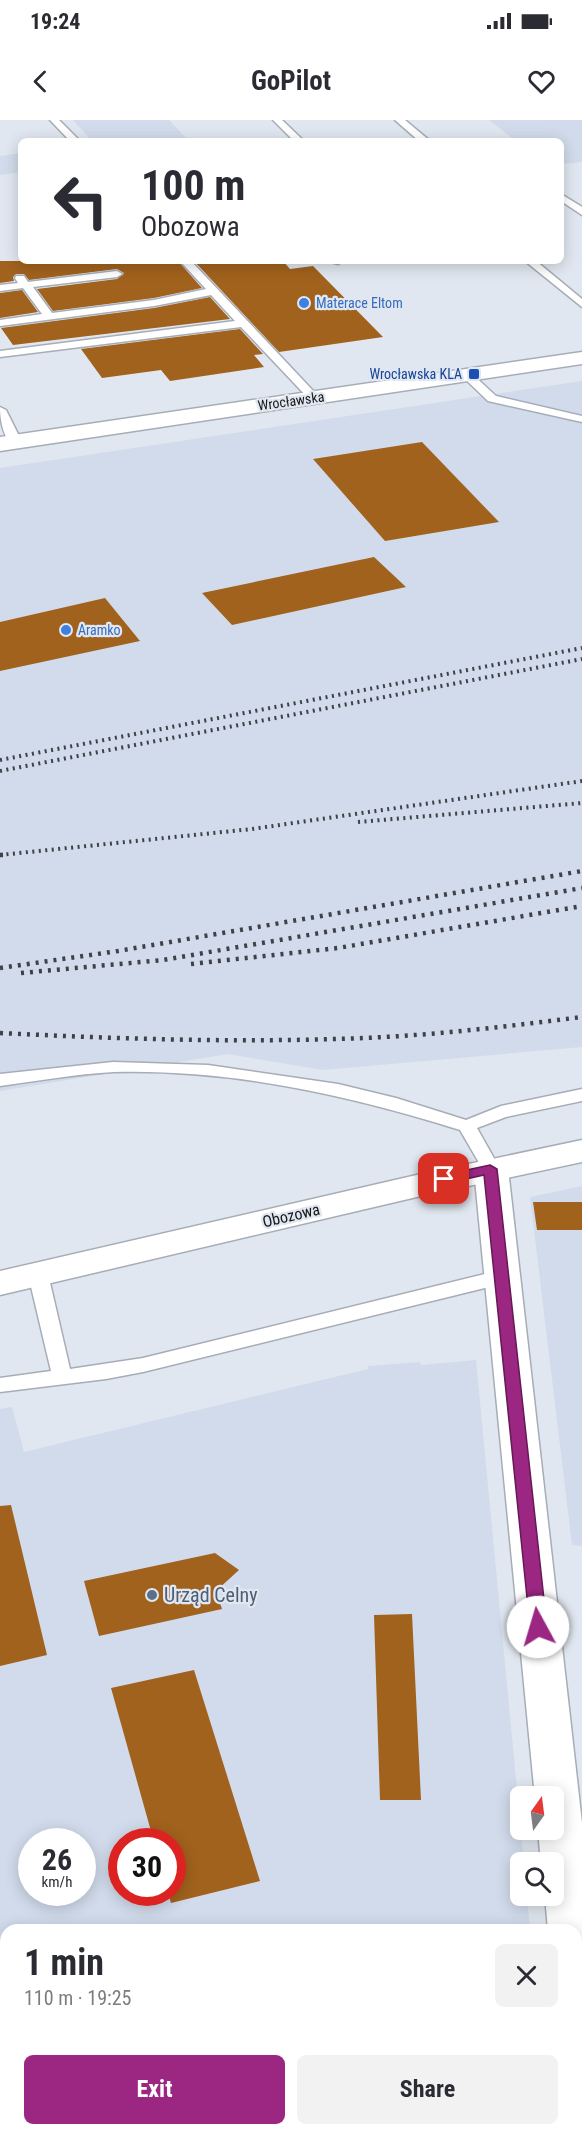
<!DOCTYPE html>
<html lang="en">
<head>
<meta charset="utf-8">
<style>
	body { margin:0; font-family:"Roboto Condensed",sans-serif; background:#f2f2f3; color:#2b2b33; height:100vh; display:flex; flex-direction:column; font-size:22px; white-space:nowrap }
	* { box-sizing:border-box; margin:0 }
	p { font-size:20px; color:#7c7c81 }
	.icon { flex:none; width:33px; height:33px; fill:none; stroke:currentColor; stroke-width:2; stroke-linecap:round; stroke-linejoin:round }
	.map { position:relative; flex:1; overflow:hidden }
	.panel { position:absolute; left:0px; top:1804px; width:582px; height:212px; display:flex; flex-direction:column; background:#fff; border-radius:18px 18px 0 0; box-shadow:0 3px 15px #0003 }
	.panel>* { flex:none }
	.top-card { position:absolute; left:18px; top:18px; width:546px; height:126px; border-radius:9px; box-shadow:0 3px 15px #0003; background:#fff; color:#2b2b33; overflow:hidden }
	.needle { width:39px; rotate:14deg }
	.tools { position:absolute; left:510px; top:1666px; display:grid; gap:12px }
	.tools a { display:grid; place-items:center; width:54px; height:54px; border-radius:9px; background:#fff; box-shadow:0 3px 15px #0003; font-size:30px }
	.speed { position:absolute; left:18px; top:1708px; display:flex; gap:12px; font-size:30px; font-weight:700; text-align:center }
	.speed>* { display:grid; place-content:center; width:78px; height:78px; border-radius:50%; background:#fff; box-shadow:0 3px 15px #0003; line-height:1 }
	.speed small { font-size:15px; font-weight:400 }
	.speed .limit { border:9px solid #d22; background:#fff; color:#111 }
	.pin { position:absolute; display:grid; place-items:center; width:51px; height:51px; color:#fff; margin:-26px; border-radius:12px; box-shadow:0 3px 9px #0006 }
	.me { position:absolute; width:66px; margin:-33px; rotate:354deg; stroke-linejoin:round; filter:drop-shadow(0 0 4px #0008) }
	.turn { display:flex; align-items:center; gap:21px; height:126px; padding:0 24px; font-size:27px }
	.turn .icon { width:78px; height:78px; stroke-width:2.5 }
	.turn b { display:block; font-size:42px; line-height:51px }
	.round { display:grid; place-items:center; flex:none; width:63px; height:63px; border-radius:9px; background:#f2f2f3 }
	.summary { display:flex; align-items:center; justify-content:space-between; height:102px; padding:0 24px }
	h1 { font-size:36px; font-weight:700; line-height:45px }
	.button { display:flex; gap:12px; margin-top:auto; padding:12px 24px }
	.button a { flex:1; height:69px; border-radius:9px; background:#9b2783; color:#fff; font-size:24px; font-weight:700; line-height:69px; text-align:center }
	.button a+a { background:#f2f2f3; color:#2b2b33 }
	.status { display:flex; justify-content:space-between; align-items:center; height:42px; padding:0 30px; background:#fff; direction:ltr }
	.status svg { height:16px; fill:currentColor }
	header { display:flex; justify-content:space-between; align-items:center; height:78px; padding:0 24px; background:#fff; font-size:27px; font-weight:700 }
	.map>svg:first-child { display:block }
	.built { fill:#d1dbeb; fill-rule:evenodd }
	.green { fill:#a2ebb4 }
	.building { fill:#a1621d }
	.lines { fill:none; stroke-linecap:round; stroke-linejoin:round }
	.lane-casing { stroke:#a7adb6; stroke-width:3 }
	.street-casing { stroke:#a7adb6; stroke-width:3 }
	.secondary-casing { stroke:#a7adb6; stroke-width:3 }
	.lane { fill:#fff; fill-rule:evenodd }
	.street { fill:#fff; fill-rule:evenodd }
	.secondary { fill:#fff; fill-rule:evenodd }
	.rail-far1 { stroke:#3f4146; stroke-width:4; stroke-dasharray:2 4.5; stroke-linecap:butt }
	.rail { stroke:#3f4146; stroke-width:4.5; stroke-dasharray:3 6; stroke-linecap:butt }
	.route { fill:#9b2783; stroke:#651955; stroke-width:1.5 }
	.shop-dot { fill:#3f7fe0; stroke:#e1e7f0; stroke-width:2 }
	.transit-dot { fill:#1a4fb4; stroke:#e1e7f0; stroke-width:2 }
	.service-dot { fill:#5c6f8a; stroke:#e1e7f0; stroke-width:2 }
	.labels { text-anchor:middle; stroke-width:4.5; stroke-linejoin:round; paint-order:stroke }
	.far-shop-label { font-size:14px; fill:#366cbe; stroke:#e1e7f0; text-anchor:start }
	.far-transit-label { font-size:14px; fill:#164399; stroke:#e1e7f0; text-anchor:end }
	.far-street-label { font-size:14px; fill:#15171a; stroke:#e1e7f0 }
	.street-label { font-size:16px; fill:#15171a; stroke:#e1e7f0 }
	.near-service-label { font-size:20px; fill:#4e5e75; stroke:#e1e7f0; text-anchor:start }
</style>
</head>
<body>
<div class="status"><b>19:24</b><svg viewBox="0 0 49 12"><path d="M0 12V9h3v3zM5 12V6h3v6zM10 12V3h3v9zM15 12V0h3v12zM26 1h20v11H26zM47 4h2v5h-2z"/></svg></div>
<header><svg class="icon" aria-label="back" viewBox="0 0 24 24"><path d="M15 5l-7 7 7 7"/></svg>GoPilot<svg class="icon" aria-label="heart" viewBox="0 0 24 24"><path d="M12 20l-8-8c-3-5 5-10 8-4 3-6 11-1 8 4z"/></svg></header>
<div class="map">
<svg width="582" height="2015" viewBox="0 0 582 2015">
	<rect width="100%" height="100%" fill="#e1e7f0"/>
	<!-- built -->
	<path class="built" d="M73,0h96l20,21h-97z
		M489,0h93v42l-21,2v-23h-45z
		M21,33v19l-21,3v-19z
		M582,261v666l-259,23 -95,-16 -228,37v-623z
		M582,1066v360l-10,-1 -42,-348z
		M476,1240l48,503h-4v33h7l3,34h-524v200h186l1,5h-193v-726l12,-2 12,45 344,-83v-3l52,-4 1,3zM32,1722h50v51h-50zM122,1722h50v51h-50z"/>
	<!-- green -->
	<path class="green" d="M192,2010h357v5h-356z"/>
	<!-- building -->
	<path class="building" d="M0,141h178l24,27 -48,10 -101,13 -16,-22 80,-10 7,-6 -7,-4 -88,11 -5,-6h-8l-3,3 1,4 -14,2z
		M194,141h89l7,8 23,-3 70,71 -104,15z
		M22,170l16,22 -38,6v-25z
		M210,177l20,22 -217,26 -12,-17 153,-20z
		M240,209l23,25 -9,1 10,12 -94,14 -9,-11 -59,8 -21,-29z
		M422,322l77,80 -114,19 -72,-82z
		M374,437l32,30 -174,38 -30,-32z
		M105,478l35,43 -140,30v-49z
		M533,1082h49v28h-45z
		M11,1385l36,150 -47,11v-160z
		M215,1433l24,17 -23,21 6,18 -123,27 -15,-55z
		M412,1494l9,186h-41l-6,-185z
		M194,1550l66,211 -89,22 -3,-10h4v-51h-18l-43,-154z"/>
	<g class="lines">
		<!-- lane casing -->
		<g class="lane-casing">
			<path id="lane" d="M50,0h9l21,21h-10z
				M273,0h9l22,21h-10z
				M395,0h10l25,21h-11z
				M561,74l21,13v8l-21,-14z
				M180,141h11l127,135v4h-8l-69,-73 -241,30v-6l235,-30 -24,-26 -57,11 -154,20v-6l42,-6 -19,-26 -23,3v-6l18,-2 -3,-5 1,-2h8l4,6 89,-11 5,3 -5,3 -84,10 19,26 102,-13 52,-11z
				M327,141h16l-5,3z
				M525,141h11l46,38v8z
				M467,252l4,1 25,23 86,20v6l-94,-21 -25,-24v-4z
				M0,287l6,3 16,32 -2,3 -4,1c-13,-5 -16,-27 -16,-39z
				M113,942l95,3 130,19 58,14 70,22 35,-14 81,-17v12l-76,16 -29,11 23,41 -3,4h-12l-25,-43c-111,-35 -229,-61 -346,-58 -38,2 -77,9 -114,14v-12z
				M38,1147l7,2 3,5 22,95 73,-11 358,-88 7,2 3,5 -3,5 -7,2 -358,88 -37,7 -106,13v-14l51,-7 -23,-97 3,-5z"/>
		</g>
		<!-- street casing -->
		<g class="street-casing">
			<path id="street" d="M491,1038l12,3 5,8 74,654v124l-6,2v-19h-28l-3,-34h9v-33h-13l-3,-33h16v-33h-19l-61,-628 5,-8z
				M576,1840l6,3v98l-6,-2z"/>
		</g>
		<!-- secondary casing -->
		<g class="secondary-casing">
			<path id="secondary" d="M582,232v12l-582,87v-14z
				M582,1020v22l-161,34 -421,99v-24l421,-97z"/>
		</g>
		<!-- lane -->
		<use href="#lane" class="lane"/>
		<!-- street -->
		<use href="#street" class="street"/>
		<!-- secondary -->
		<use href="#secondary" class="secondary"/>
		<!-- rail-far1 -->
		<path class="rail-far1" d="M0,640l582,-112
			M0,651l582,-112
			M358,702l224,-19
			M0,735l252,-26 330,-48"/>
		<!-- rail -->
		<path class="rail" d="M0,735h4
			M191,844l147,-16 244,-42
			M0,848l118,-17 464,-80
			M21,853l142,-13 419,-72
			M0,913c121,6 243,10 364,5 73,-3 146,-12 218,-21"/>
	</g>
	<!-- route -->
	<path class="route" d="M490,1045l7,4 50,458 -3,5 -6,2 -6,-2 -2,-5 -46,-452 -40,9 -7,-5 2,-3z"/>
	<!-- markers -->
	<g class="shop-dot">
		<circle cx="304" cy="183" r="6"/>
		<circle cx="66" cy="510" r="6"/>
	</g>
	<rect class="transit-dot" x="468" y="248" width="12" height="12" rx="3"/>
	<circle class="service-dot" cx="152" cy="1475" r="6"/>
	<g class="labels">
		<!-- far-shop labels -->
		<g class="far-shop-label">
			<text x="316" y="188">Materace Eltom</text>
			<text x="78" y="515">Aramko</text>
		</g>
		<!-- far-transit labels -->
		<g class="far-transit-label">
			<text x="462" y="259">Wrocławska KLA</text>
		</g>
		<!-- far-street labels -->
		<g class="far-street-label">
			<text transform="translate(291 281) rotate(-8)" y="5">Wrocławska</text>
		</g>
		<!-- street labels -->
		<g class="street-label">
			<text transform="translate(291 1095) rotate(-13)" y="6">Obozowa</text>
		</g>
		<!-- near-service labels -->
		<g class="near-service-label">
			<text x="164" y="1482">Urząd Celny</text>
		</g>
	</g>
</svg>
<div class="tools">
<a><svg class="needle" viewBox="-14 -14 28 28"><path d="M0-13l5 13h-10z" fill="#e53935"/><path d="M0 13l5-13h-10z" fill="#7c7c81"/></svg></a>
<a><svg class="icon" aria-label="search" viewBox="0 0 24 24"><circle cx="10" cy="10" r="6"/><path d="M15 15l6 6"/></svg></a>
</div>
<div class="speed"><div>26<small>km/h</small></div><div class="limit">30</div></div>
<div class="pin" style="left:444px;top:1059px;background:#d93025"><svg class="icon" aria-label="arrive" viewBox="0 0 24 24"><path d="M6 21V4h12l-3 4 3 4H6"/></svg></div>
<svg class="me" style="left:538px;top:1507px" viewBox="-20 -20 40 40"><circle r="19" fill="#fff"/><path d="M0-13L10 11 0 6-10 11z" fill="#9b2783"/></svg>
<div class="top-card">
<div class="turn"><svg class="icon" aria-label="left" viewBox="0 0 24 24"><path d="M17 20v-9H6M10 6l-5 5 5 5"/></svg><div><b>100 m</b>Obozowa</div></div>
</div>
<section class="panel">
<div class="summary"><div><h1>1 min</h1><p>110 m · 19:25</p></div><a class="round"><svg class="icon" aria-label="close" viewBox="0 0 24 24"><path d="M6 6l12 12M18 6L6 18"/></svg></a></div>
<div class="button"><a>Exit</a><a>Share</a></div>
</section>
</div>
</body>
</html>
